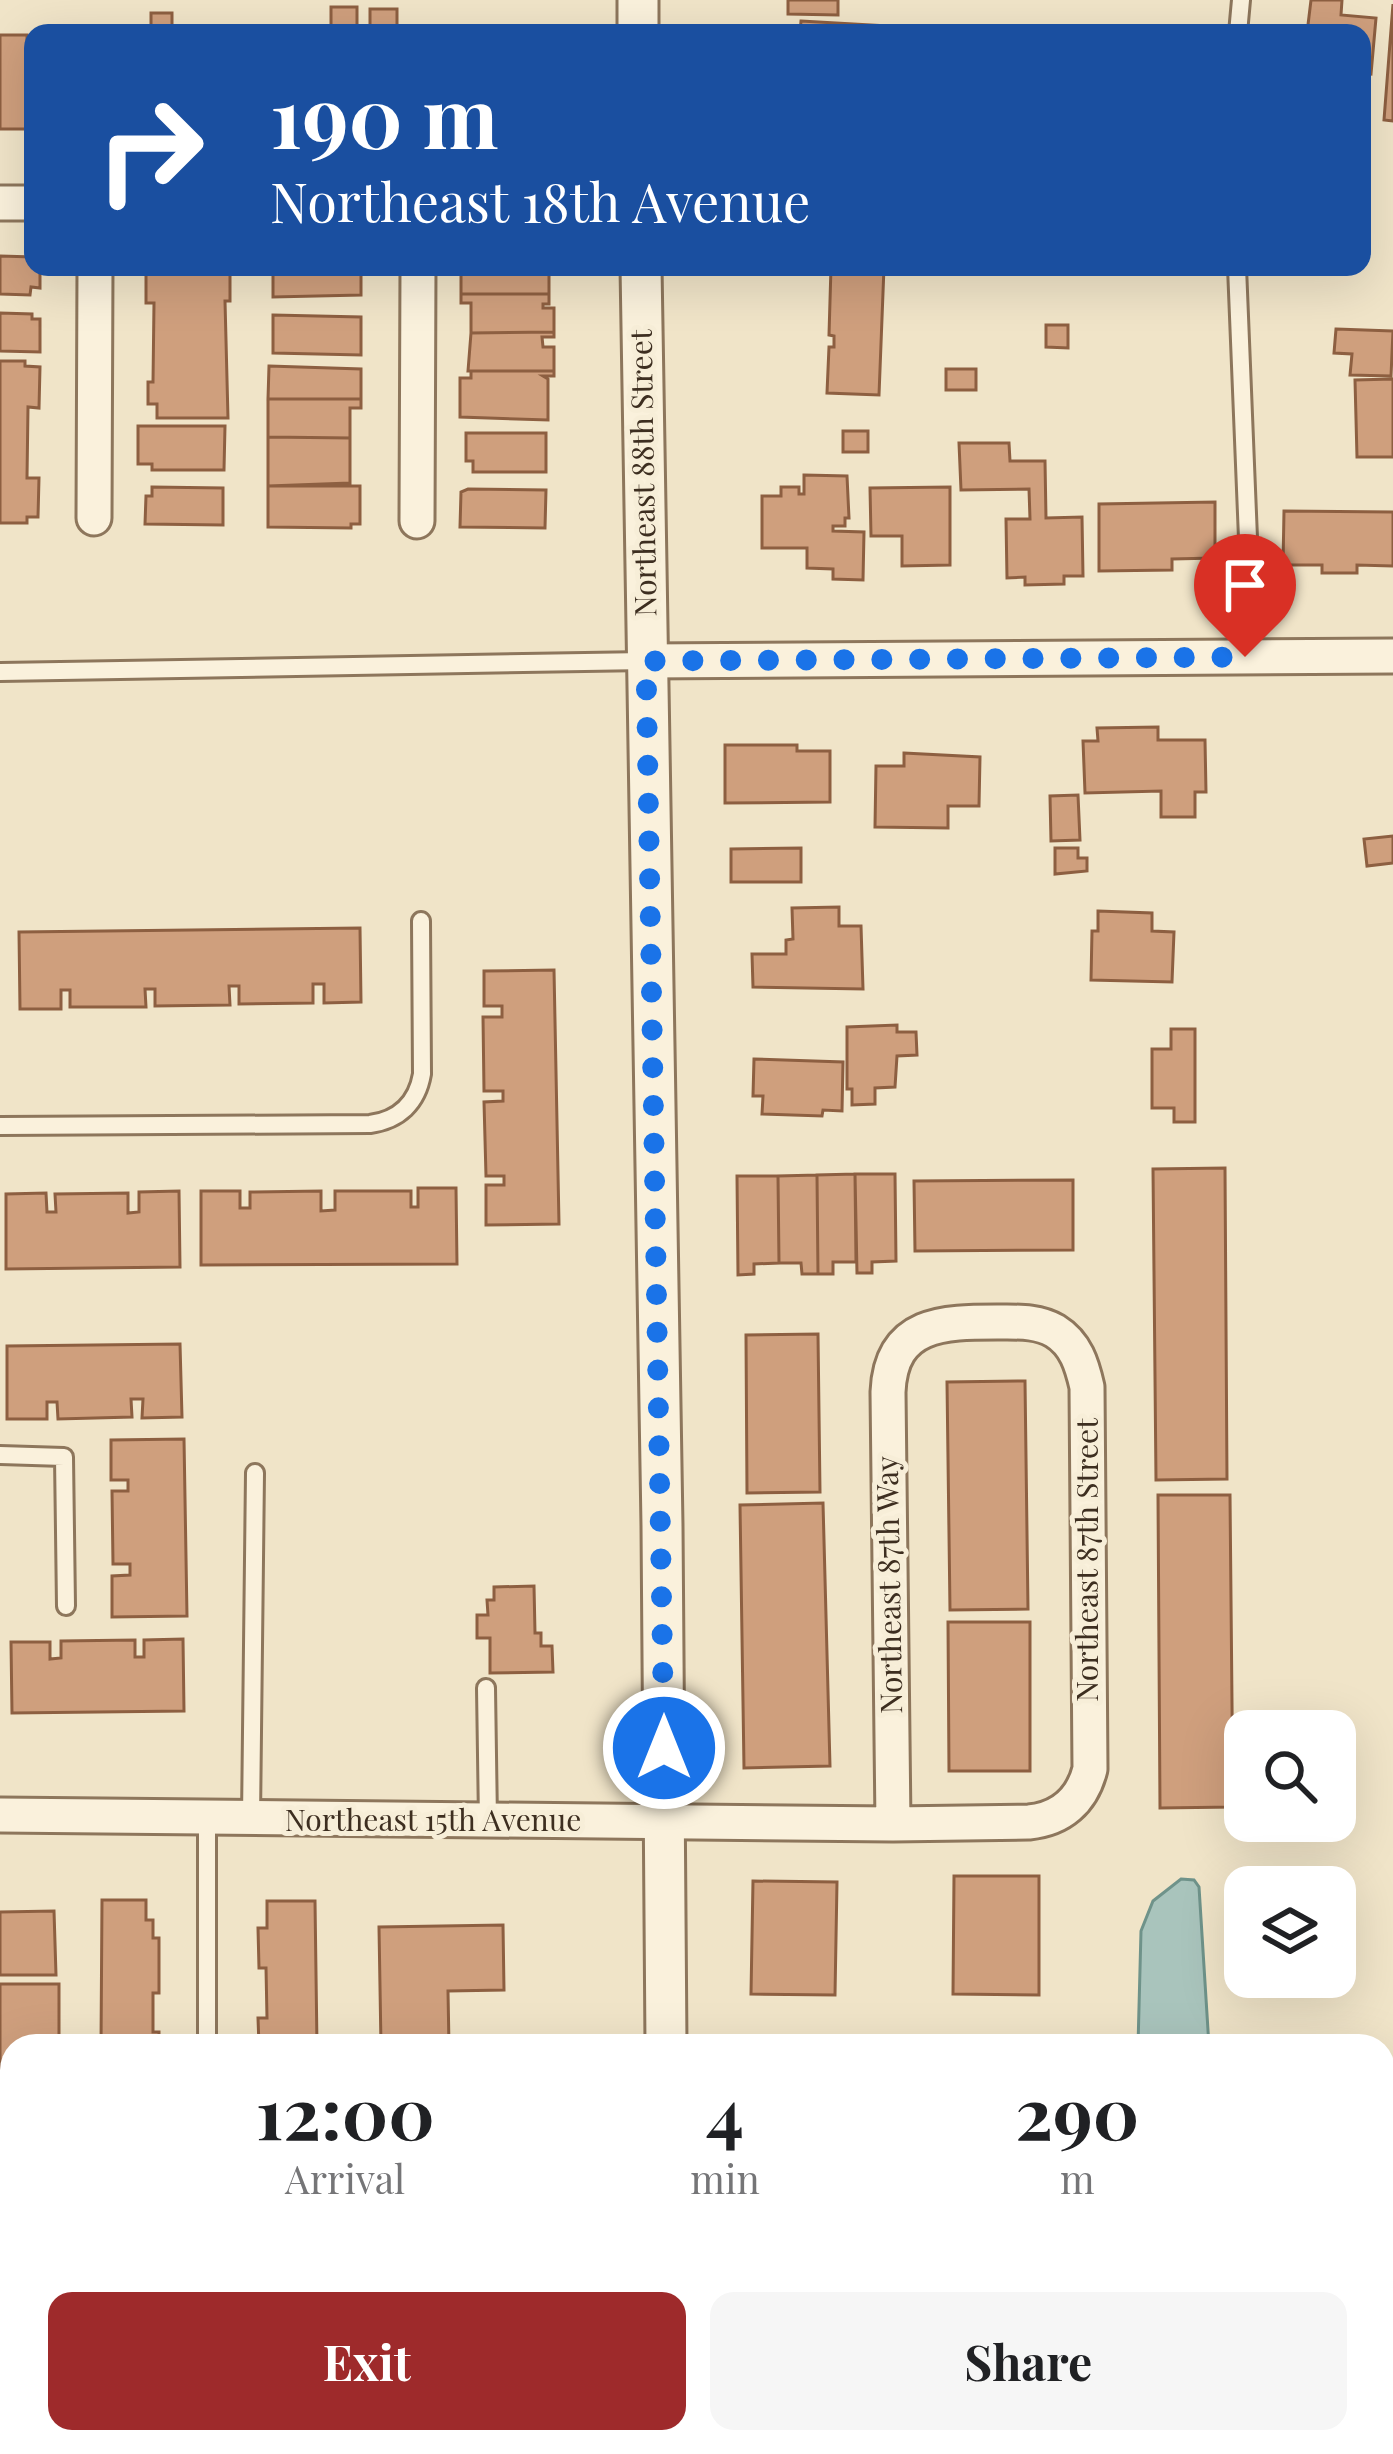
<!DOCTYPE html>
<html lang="en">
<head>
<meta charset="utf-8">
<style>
	body { margin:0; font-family:"Playfair Display",serif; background:#f6f6f6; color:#202124; height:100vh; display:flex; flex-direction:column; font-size:45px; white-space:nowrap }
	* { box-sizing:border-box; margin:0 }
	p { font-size:39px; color:#757577 }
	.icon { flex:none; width:66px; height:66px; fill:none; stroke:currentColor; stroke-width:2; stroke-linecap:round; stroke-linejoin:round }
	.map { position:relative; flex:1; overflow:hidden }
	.panel { position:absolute; left:0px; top:2034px; width:1395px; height:420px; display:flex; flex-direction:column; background:#fff; border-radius:36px 36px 0 0; box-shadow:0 12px 48px #0002 }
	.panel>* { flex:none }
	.hud { position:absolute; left:24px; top:24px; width:1347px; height:252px; border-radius:24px; box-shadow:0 12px 48px #0002; background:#1a4fa0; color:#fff; overflow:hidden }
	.controls { position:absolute; left:1224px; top:1710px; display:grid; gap:24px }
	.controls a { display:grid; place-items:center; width:132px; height:132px; border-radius:24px; background:#fff; box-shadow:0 12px 48px #0002; font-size:60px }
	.pin { position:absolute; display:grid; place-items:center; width:102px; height:102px; color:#fff; margin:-123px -51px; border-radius:50% 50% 50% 0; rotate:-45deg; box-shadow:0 0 12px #0007 }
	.pin .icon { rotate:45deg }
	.me { position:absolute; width:132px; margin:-66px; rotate:0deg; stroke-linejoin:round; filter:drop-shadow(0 0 9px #0008) }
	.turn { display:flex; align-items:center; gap:42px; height:252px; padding:0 48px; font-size:54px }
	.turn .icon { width:156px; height:156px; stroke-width:2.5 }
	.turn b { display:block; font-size:84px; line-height:102px }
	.eta { display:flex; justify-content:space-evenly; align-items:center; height:204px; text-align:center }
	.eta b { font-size:72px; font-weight:700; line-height:84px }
	.cta { display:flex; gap:24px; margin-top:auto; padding:24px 48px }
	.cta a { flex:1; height:138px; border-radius:24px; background:#9e2a2b; color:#fff; font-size:48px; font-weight:700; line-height:138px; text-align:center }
	.cta a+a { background:#f6f6f6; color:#202124 }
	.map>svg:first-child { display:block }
	.water { fill:#a9c4bc; stroke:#6f938a; stroke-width:3 }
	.building { fill:#cf9f7d; stroke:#8d5f41; stroke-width:3 }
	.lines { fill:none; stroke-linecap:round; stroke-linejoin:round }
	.service-casing { stroke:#8d765c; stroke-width:22 }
	.minor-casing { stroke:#8d765c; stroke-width:39 }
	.tertiary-casing { stroke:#8d765c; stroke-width:45 }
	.service { stroke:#faf1dc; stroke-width:16 }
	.minor { stroke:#faf1dc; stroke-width:33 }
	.tertiary { stroke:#faf1dc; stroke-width:39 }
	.route { stroke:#1a73e8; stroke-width:21; stroke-dasharray:0 37.8 }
	.labels { text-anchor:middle; stroke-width:10; stroke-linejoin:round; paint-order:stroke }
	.street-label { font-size:30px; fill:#3d2e20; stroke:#f7eed8 }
</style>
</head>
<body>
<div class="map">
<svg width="1393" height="2454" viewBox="0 0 1393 2454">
	<rect width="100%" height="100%" fill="#f0e4c8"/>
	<!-- water -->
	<path class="water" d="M1181,1879l13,1 5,7 10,159h-71l3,-115 12,-30z"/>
	<!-- building -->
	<path class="building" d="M788,0h50v15l-50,-1z
		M1311,0h31l-1,15 35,3 -5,56 -9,-1v-40h-55z
		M1393,4v117l-9,-1z
		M331,7h26v24h-26z
		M370,9h27v20h-27z
		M151,13h21v18h-21z
		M801,21l86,5v7h-87z
		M0,35h27v94h-27z
		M0,256l33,1v10h7v21l-9,-1 -1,8 -30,-1z
		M155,267h75v34h-5l3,117h-71v-14h-9v-22h5l1,-79h-8v-34z
		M273,267h88v28l-88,2z
		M461,267h88v27h-88z
		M831,267h53l-5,128 -52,-2 2,-46h5v-11l-5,-1z
		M461,294h88v10h-6v4h11v24l-83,1v-30h-10z
		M0,313l32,1v5h8v33l-40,-1z
		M273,315l88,2v38l-88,-2z
		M1046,325h22v23l-22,-1z
		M1336,329l57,2 -2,45 -41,-1 2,-21 -18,-1z
		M554,332v5h-12l1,10h11v24h-86l3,-38z
		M0,361h25v5l15,1 -1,41 -11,-1 -1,71h12l-1,39h-11v6h-27z
		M269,366l92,3v30h-93z
		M946,369h30v21h-30z
		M471,371h83v5h-11l5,3v41l-88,-3v-39h11z
		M1393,379v78h-36l-2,-77z
		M268,399h93v9h-11v30l-82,-1z
		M138,426h87l-1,44h-72v-6h-14z
		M843,431h25v21h-25z
		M466,433h80v39h-73v-11h-7z
		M268,437l82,1v45l-82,3z
		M959,443h50l1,18h35l1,57 36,-1 1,59h-19v8l-39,1v-8l-18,1 -1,-59h24l-1,-30 -68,1z
		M804,475l43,1 2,42h-4v8h-12v5l31,1 -1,48 -30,-1v-10l-26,-1v-20h-45v-52h19v-9h18v7h5z
		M268,486h92v38h-9v4l-83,-1z
		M152,487l71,1v37l-78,-1 1,-28h6z
		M950,487v78l-48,1v-30h-31l-1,-48z
		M468,489l78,1 -1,38 -85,-1 1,-35z
		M1215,502v56l-43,1v11l-73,1v-67z
		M1284,511l109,1v54l-36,-1v8h-35v-8h-39z
		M1158,727v13h47l1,52h-11v25h-34v-26l-76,2 -2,-52h15l-1,-13z
		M725,745h72v6h33v51l-105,1z
		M904,753l76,4 -1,49h-31v22l-73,-1 1,-61h28z
		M1078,795l2,45 -29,1 -1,-45z
		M1393,836v27l-26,3 -3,-27z
		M801,848v34h-70v-33z
		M1055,848h23v10h9v13l-32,3z
		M839,907v19h22l2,63 -110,-2 -1,-33h34v-14l7,-1 -1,-31z
		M1098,911l54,2v18l22,1 -2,50 -81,-2 1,-49h6z
		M360,928l1,74 -37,1v-19h-11v19l-74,1v-18h-10l1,19 -75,1v-17h-10l1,18h-76v-17h-9v19h-41l-1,-77z
		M554,970l5,254 -73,1v-40h18v-9h-18l-2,-74 19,-1v-10h-19l-1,-74h19v-11h-18v-35z
		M897,1025v7h19l1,23 -20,1 -2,31 -20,1v16l-23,1v-16h-5v-62z
		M1171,1029h24v93h-21v-14h-22v-59h19z
		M754,1059l89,3 -1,49 -19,-1 -1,6 -60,-2 1,-18h-10z
		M1225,1168l2,311 -71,1 -3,-311z
		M855,1174l1,88h-23v12h-15l-1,-99z
		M855,1174h40l1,87 -24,1v11h-15z
		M817,1175l1,99h-16l-1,-11h-22l-1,-87z
		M737,1176h41l1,87 -25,1v10l-16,1z
		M1073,1180v70l-158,1 -1,-70z
		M418,1188h38l1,76 -256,1v-74h39v17h10v-16l71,-1v20l14,-1v-19h76v16h7z
		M179,1191l1,76 -174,2v-75l40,-1 1,19h9l-1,-18 73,-1v20l11,-1v-20z
		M818,1334l2,158 -73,1 -1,-158z
		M180,1344l2,73 -40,1 1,-19h-12l1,18 -74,2 -1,-17h-10v17h-40v-73z
		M1025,1381l3,228 -78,1 -3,-228z
		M184,1439l3,177 -75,1v-41l18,-1v-11h-17l-1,-73h16v-11h-17v-40z
		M1158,1495h72l3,312 -73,1z
		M823,1503l7,263 -86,2 -4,-263z
		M534,1586l1,47h6v13h11l1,26 -63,1v-35h-13v-23h11l-1,-15h7v-13z
		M948,1622h82v149h-81z
		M183,1639l1,72 -172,2 -1,-71h39v17l11,-1v-17l74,-1v17h9v-17z
		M954,1876h85v119l-86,-1z
		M753,1881l84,1 -2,113 -84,-1z
		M102,1900h44v20h7v18h6v55h-6v39h6v14h-58z
		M267,1901h48l2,145h-58l-1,-28h9l-1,-50h-7l-1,-40h9z
		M54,1911l2,64h-56v-63z
		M503,1925l1,65 -56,1 1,55h-68l-2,-119z
		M0,1984h59v62h-47v129h-12z
		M0,2185h12v237h-12z
		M1383,2408h10v46h-126v-12h116z
		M781,2442h148v6l-148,2z
		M968,2442h235v9l-235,-1z"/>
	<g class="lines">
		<!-- service casing -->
		<g class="service-casing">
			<path id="service" d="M1238,33l3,-33
				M1237,267l12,296 -4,94
				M0,672l646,-11
				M0,1126l370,-2c29,-4 47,-21 52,-50l-1,-153
				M0,1455l64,2 2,149
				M486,1688l2,133
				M251,1818l4,-345
				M207,1819v227"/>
		</g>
		<!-- minor casing -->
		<g class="minor-casing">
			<path id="minor" d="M0,203h33
				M94,518l1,-251
				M417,521l1,-254
				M646,661l747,-5
				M0,1815l893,9 136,-2c32,-3 53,-21 61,-53l-3,-382c-5,-22 -11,-43 -32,-56 -17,-10 -36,-9 -55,-9 -55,0 -109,-1 -112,70l5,432"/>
		</g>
		<!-- tertiary casing -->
		<g class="tertiary-casing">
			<path id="tertiary" d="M638,0v33
				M641,267l21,1259 4,520
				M690,2442l1,12"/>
		</g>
		<!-- service -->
		<use href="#service" class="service"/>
		<!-- minor -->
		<use href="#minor" class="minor"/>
		<!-- tertiary -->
		<use href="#tertiary" class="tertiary"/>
	</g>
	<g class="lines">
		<!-- route -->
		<path class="route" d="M664,1748l-18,-1087 599,-4"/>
	</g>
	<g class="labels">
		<!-- street labels -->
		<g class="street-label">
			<text transform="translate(644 473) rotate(-91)" y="10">Northeast 88th Street</text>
			<text transform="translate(1088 1560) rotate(-90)" y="10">Northeast 87th Street</text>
			<text transform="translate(890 1585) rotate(-91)" y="10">Northeast 87th Way</text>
			<text x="433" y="1831">Northeast 15th Avenue</text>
		</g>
	</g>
</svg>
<div class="controls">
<a><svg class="icon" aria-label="search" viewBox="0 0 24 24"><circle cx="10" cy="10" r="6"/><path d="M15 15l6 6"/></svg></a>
<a><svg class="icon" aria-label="layers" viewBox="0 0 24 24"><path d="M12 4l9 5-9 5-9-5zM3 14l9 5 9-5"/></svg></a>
</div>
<div class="pin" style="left:1245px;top:657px;background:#d93025"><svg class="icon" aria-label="arrive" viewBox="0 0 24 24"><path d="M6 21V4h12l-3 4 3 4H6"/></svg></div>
<svg class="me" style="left:664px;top:1748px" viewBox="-20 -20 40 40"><circle r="17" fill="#1a73e8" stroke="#fff" stroke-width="3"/><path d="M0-11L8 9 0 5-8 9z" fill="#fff"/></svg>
<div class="hud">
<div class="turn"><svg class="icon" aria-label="right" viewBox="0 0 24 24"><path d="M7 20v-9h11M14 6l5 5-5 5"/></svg><div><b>190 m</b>Northeast 18th Avenue</div></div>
</div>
<section class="panel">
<div class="eta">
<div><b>12:00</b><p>Arrival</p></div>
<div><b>4</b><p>min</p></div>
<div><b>290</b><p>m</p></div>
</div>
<div class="cta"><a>Exit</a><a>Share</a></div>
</section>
</div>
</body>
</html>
